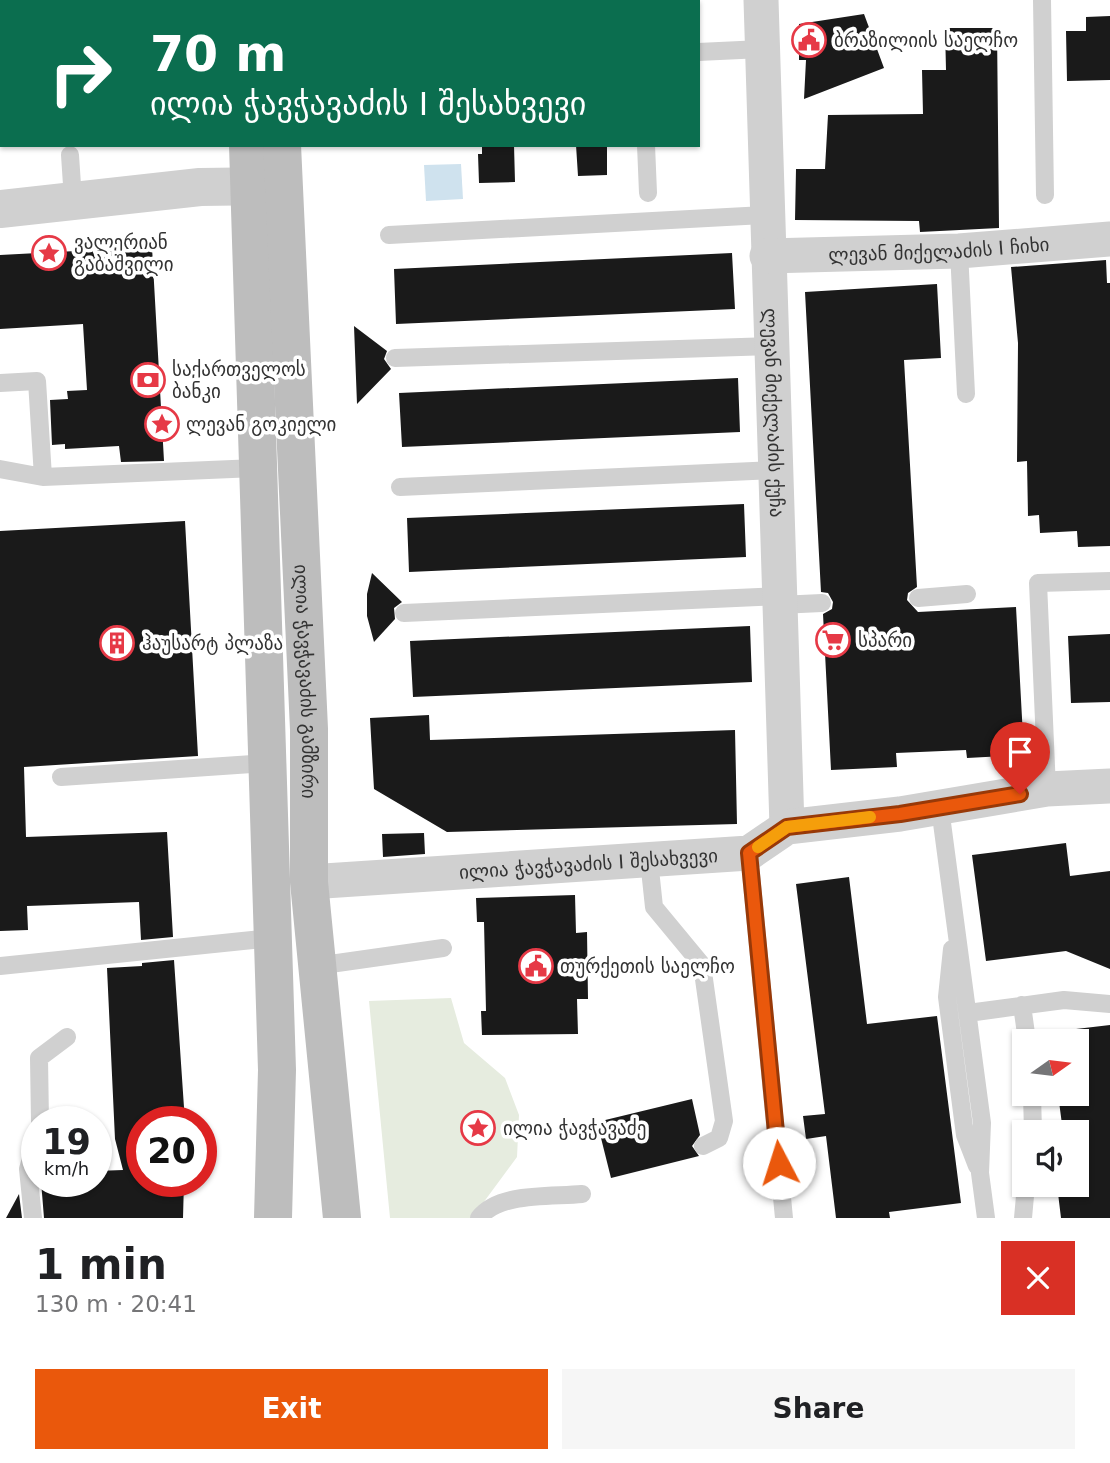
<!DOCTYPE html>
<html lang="en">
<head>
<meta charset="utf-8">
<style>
	body { margin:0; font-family:"DejaVu Sans","Noto Sans Georgian",sans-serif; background:#f6f6f6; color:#202124; height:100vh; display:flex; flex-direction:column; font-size:26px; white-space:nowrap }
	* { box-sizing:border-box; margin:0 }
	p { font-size:23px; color:#757577 }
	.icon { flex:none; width:38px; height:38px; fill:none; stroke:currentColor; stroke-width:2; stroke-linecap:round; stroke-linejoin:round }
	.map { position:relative; height:1218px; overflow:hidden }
	.sheet { display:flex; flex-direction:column; background:#fff; flex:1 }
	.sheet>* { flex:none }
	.hud { position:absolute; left:0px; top:0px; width:700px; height:147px; box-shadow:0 2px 5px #0004; background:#0b6e4f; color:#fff; overflow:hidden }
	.needle { width:46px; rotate:76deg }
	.fabs { position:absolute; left:1012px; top:1029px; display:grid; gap:14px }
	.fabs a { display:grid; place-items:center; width:77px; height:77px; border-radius:0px; background:#fff; box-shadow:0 2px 5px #0004; font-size:35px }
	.speed { position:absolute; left:21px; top:1106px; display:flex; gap:14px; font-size:35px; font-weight:700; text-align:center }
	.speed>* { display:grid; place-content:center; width:91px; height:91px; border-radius:50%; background:#fff; box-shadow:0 2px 5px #0004; line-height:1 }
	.speed small { font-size:18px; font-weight:400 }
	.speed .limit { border:10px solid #d22; background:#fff; color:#111 }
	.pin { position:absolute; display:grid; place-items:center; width:60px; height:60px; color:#fff; margin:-72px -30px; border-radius:50% 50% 50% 0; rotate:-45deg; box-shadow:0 0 7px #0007 }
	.pin .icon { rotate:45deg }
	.me { position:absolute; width:77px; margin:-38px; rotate:355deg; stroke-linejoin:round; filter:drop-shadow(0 0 5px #0008) }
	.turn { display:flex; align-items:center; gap:24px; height:147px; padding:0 35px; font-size:32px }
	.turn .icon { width:91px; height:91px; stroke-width:2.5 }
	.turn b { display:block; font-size:49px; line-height:60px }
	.round { display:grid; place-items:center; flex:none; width:74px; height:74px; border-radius:0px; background:#f6f6f6 }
	.head { display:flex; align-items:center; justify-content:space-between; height:119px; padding:0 35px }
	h1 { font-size:42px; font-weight:800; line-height:52px }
	.cta { display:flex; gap:14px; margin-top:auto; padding:14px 35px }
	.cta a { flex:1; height:80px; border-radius:0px; background:#ea580c; color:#fff; font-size:28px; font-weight:800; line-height:80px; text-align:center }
	.cta a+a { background:#f6f6f6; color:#202124 }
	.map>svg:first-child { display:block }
	.green { fill:#e6ecdf }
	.water { fill:#cfe2ee }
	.building { fill:#1a1a1a }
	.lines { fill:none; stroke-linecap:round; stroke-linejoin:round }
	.service { stroke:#d0d0d0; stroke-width:18 }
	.minor { stroke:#d0d0d0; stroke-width:35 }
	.tertiary { stroke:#d0d0d0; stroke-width:38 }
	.secondary { stroke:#bdbdbd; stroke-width:38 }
	.route-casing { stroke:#983908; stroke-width:18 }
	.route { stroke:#ea580c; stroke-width:12 }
	.slow { stroke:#f59e0b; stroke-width:12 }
	.labels { text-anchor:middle; stroke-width:7; stroke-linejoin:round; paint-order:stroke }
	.poi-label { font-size:19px; fill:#333; stroke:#fff; text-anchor:start }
	.street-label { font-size:19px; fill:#333; stroke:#fff }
</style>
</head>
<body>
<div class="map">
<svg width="1110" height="1218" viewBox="0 0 1110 1218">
	<rect width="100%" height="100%" fill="#fff"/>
	<!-- green -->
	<path class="green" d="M451,998l13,45 41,35 14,37 -2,42 -45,61h-82l-21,-217z"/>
	<!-- water -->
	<path class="water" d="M461,164l2,35 -37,2 -2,-36z"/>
	<!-- building -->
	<path class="building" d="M864,14l20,54 -80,31 2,-39h-7v-36z
		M1110,16v64l-43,1 -1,-50h20v-14z
		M945,28h52l2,200 -79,4 -1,-11 -124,-1 1,-51h29l3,-54 95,-1 -1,-44h24z
		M482,145h32l1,37 -36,1 -1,-29h4z
		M576,145h31v30l-29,1z
		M152,247l12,214 -43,1 -2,-16 -54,3v-5l-13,1 -2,-45 18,-1 -1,-8 20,-1 -4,-66 -83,5v-74z
		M732,253l3,56 -339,15 -2,-55z
		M1106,260l1,23h3v263l-32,1 -1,-16 -37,2 -1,-18 -11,1 -1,-55 -10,1 1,-119 -7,-76z
		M937,284l4,74 -37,2 13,227 -9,6 -1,7 11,12 98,-5 8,148 -57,3 -1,-8 -70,3 1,14 -66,3 -8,-156 9,-5 1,-7 -5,-9 -7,-1 -16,-300z
		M354,326l33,25 -3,8 7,10 -34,35z
		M738,378l2,54 -338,15 -3,-54z
		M744,504l2,53 -337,15 -2,-54z
		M185,521l13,235 -174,11 2,70 141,-5 6,105 -32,3 -2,-38 -112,4 1,24 -28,1v-400z
		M372,573l30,29 -8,6 1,11 -21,23 -7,-26v-22z
		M750,626l2,56 -339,15 -3,-56z
		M1110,634v68l-39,1 -3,-67z
		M429,715l1,25 305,-10 2,94 -290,8 -73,-43 -4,-71z
		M424,833l1,21 -42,3 -1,-23z
		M1066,843l4,33 40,-5v98l-44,-18 -80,10 -14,-106z
		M849,877l18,147 70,-8 24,187 -72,9 1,6h-54l-10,-82 -20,3 -3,-23 22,-2 -29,-230z
		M575,895l1,38 11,-1 1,67h-11l1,35 -96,1 -1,-24h5l-2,-89h-7l-1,-24z
		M174,960l11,162h-43v59h42l-1,37h-139l-3,-37h55v-10l27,-1 -8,-31 -8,-171 35,-2v-3z
		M1110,1025v193h-49l-4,-33h19v-53h-13l-5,-38h18v-65z
		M692,1099l8,36 -8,11 7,10 -88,22 -14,-56z
		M19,1194l3,24h-16z"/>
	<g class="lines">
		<!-- service -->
		<path class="service" d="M45,0v2
			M1042,0l3,195
			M698,52l64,-3
			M646,145l2,48
			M70,155l3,45
			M389,235l377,-20
			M959,251l7,143
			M395,358l376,-12
			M0,383l37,-2 6,96 214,-9
			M0,469l43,8
			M400,487l375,-17
			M918,598l49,-4
			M779,605l43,-2
			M404,613l375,-17
			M61,777l205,-14
			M1047,789l-9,-206 72,-2
			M940,808l42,315 -2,50 6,45
			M749,853l35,365
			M649,860l5,47 48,58 22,156 -5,17 -16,8
			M952,949l-5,48 18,138 12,31
			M0,966l272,-28
			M316,966l127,-18
			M1022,1005l5,36
			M968,1013l96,-13 46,4
			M1032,1094l1,38
			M40,1122l-1,-64 28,-21
			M33,1218l-5,-49 9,-31
			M479,1218c20,-26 72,-21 103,-24
			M1023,1218l3,-33"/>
		<!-- minor -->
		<g class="minor">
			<path id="s1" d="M761,0l26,827"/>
			<path id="s2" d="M767,256l192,-5 151,-12"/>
			<path id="s3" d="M309,882l440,-29 38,-26 113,-13 147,-25 63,-3"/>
		</g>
		<!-- tertiary -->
		<path class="tertiary" d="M0,209l200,-22 82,-1"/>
		<!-- secondary -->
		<g class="secondary">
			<path d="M242,0v2"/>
			<path d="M277,0v2"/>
			<path d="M248,145l29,925 -4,148"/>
			<path id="s4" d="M282,145l27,584v153l33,336"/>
		</g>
	</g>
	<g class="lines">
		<!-- route casing -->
		<g class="route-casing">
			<path id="route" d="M779,1163l-30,-310 38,-26 113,-13 120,-20"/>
		</g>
		<!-- route -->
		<use href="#route" class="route"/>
		<!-- slow -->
		<path class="slow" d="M758,847l29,-20 83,-10"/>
	</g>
	<!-- icons -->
	<defs>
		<g id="civic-ring" transform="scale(1.75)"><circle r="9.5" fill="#fff" stroke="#e63946" stroke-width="1.5"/><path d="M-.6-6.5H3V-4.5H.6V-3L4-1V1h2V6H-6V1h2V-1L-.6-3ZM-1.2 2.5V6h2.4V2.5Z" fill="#e63946"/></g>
		<g id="sight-ring" transform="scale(1.75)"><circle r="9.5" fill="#fff" stroke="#e63946" stroke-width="1.5"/><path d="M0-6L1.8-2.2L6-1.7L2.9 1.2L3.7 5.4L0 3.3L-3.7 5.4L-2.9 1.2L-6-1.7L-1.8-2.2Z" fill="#e63946"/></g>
		<g id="bank-ring" transform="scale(1.75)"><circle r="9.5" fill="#fff" stroke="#e63946" stroke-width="1.5"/><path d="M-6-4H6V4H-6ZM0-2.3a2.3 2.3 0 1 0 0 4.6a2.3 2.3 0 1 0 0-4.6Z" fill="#e63946"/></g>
		<g id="supermarket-ring" transform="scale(1.75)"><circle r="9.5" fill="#fff" stroke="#e63946" stroke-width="1.5"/><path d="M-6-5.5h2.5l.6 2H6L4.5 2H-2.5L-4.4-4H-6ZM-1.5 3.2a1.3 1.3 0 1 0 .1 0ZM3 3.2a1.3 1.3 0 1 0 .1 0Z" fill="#e63946"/></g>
		<g id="building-ring" transform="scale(1.75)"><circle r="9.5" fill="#fff" stroke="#e63946" stroke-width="1.5"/><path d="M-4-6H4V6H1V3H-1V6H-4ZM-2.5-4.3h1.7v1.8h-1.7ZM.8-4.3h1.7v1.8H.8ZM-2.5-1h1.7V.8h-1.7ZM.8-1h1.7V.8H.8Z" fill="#e63946"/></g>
	</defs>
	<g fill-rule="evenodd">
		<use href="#civic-ring" x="809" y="40"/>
		<use href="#sight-ring" x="49" y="253"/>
		<use href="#bank-ring" x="148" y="380"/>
		<use href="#sight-ring" x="162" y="424"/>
		<use href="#supermarket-ring" x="833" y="640"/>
		<use href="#building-ring" x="117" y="643"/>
		<use href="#civic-ring" x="536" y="966"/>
		<use href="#sight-ring" x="478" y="1128"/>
	</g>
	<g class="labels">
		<!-- poi labels -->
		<g class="poi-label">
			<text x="834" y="47">ბრაზილიის საელჩო</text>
			<text x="74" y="249">ვალერიან<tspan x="74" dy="22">გაბაშვილი</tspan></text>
			<text x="172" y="376">საქართველოს<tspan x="172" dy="22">ბანკი</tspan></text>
			<text x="186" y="431">ლევან გოკიელი</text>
			<text x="858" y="647">სპარი</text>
			<text x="142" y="650">ჰაუსარტ პლაზა</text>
			<text x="560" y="973">თურქეთის საელჩო</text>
			<text x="503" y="1135">ილია ჭავჭავაძე</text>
		</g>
		<!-- street labels -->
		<g class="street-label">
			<text dy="7" stroke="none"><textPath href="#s2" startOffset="172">ლევან მიქელაძის I ჩიხი</textPath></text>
			<text dy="7" stroke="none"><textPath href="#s1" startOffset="413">ლევან მიქელაძის ქუჩა</textPath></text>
			<text dy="7" stroke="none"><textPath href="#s4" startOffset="537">ილია ჭავჭავაძის გამზირი</textPath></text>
			<text dy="7" stroke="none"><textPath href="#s3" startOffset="280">ილია ჭავჭავაძის I შესახვევი</textPath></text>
		</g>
	</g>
</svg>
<div class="fabs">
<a><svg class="needle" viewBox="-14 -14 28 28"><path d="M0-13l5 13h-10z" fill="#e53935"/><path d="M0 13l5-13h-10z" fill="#757577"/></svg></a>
<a><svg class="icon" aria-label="sound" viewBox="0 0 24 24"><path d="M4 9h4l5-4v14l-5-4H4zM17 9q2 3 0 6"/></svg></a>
</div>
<div class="speed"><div>19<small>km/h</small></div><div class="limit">20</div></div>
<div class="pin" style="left:1020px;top:794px;background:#d93025"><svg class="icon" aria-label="arrive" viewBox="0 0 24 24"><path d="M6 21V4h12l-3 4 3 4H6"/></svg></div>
<svg class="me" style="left:779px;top:1163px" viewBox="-20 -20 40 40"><circle r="19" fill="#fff"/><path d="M0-13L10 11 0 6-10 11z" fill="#ea580c"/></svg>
<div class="hud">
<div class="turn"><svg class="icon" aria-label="right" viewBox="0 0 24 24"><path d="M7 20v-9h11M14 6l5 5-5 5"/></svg><div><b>70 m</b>ილია ჭავჭავაძის I შესახვევი</div></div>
</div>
</div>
<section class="sheet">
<div class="head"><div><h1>1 min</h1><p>130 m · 20:41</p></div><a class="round" style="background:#d93025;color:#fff"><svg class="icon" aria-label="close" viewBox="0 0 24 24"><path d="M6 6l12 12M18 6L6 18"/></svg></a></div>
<div class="cta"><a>Exit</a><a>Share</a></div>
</section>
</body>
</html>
